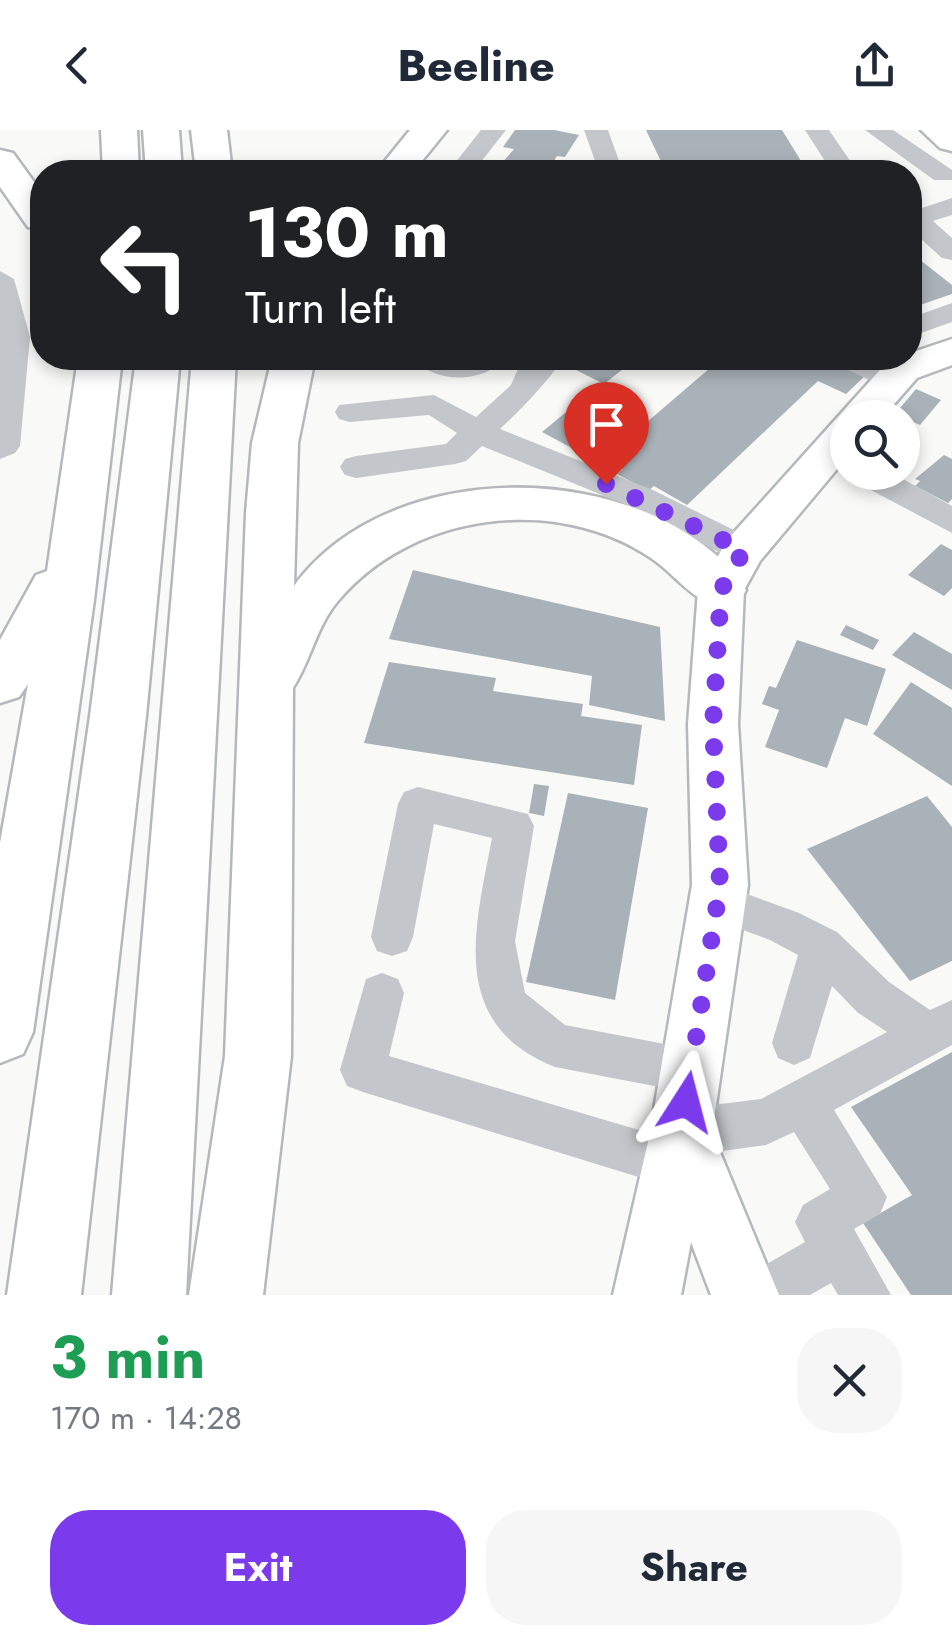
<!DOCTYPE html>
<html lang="en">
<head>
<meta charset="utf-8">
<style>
	body { margin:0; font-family:Jost,sans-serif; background:#f6f6f7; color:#1f2937; height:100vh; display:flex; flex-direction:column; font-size:38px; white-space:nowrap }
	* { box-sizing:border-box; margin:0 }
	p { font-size:32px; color:#747a83 }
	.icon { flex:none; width:55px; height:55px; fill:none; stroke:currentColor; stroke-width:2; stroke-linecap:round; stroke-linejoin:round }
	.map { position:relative; height:1165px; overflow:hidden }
	.side { display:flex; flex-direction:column; background:#fff; flex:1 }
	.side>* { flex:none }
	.guide { position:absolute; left:30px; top:30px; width:892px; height:210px; border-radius:40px; box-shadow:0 5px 15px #0003; background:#202124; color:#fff; overflow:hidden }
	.fabs { position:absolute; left:830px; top:270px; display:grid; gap:20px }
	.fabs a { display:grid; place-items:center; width:90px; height:90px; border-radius:50%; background:#fff; box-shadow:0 5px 15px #0003; font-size:50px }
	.pin { position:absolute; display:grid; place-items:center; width:85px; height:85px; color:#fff; margin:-102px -42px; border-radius:50% 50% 50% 0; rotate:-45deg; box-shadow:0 0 10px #0007 }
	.pin .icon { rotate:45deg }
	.me { position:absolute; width:110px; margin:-55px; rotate:9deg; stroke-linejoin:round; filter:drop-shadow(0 0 8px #0008) }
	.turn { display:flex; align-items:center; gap:35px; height:210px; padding:0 50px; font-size:45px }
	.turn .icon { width:130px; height:130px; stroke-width:2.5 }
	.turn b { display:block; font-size:70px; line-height:85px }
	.round { display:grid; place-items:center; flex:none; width:105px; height:105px; border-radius:40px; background:#f6f6f7 }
	.summary { display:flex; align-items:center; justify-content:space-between; height:170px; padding:0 50px }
	h1 { font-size:60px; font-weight:700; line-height:75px; color:#1e9e55 }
	.primary-button { display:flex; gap:20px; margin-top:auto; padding:20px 50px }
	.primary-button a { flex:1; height:115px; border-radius:40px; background:#7c3aed; color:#fff; font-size:40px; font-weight:700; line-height:115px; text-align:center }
	.primary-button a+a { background:#f6f6f7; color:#1f2937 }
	header { display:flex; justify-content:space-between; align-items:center; height:130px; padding:0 50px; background:#fff; font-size:45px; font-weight:700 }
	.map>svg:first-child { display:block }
	.building { fill:#a9b2b8 }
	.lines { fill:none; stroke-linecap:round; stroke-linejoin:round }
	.major-casing { stroke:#b4b9bd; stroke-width:5 }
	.highway-casing { stroke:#b4b8bc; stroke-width:5 }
	.minor { fill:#c3c7cb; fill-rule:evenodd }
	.major { fill:#fff; fill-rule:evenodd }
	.highway { fill:#fff; fill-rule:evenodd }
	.route { stroke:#7c3aed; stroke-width:18; stroke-dasharray:0 32.4 }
</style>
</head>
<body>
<header><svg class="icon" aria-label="back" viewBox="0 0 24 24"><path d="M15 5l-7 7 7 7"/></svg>Beeline<svg class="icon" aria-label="share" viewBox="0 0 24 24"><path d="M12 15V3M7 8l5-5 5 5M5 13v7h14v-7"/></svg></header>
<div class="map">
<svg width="952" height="1165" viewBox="0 0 952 1165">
	<rect width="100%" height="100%" fill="#f9f9f7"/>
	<!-- building -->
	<path class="building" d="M515,0h39l25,5 -14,22 -8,-1 -10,16 -52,-1 19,-22 -11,-2z
		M646,0h136l19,31 -135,11z
		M910,122l42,33v9l-32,11 -10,-8z
		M566,228h71l-33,26 -44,-22z
		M689,228h149l31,14 -23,22 -28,-13 -131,124 -33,-19 -6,5 -31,-17 6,-5 -11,-6 -5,4 -65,-35 41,-34 57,30 70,-60z
		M916,259l25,11 -21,25 -25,-11z
		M944,325l8,4v40l-4,4 -33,-17 5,-5 -5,-2z
		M941,414l11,6v38l-8,8 -36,-21z
		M413,440l247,57 5,94 -76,-16 3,-29 -203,-37z
		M846,495l33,15 -6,10 -33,-15z
		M914,502l38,22v36l-60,-35z
		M797,510l89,29 -19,57 -22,-8 -18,50 -62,-21 14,-37 -17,-6 7,-18 7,2z
		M389,532l107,16 -3,13 90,13 -2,12 61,9 -8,60 -270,-42z
		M911,552l41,26v78l-79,-52z
		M534,654l15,2 -5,30 -15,-3z
		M568,663l80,15 -33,192 -89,-18z
		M927,666l25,31v134l-42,20 -103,-132z
		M952,922v243h-41l-48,-72 49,-28 -61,-88z"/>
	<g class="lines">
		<!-- major casing -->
		<g class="major-casing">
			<path id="major" d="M921,0h31v21l-12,-3z
				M952,209v26l-35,13 -35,40h-34v38l-88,105 -16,29 -6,134 10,161 -36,248 67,162h-68l-20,-53 -10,53h-68l37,-162 42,-248 -4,-161 10,-134 30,-51 161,-179 21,-2v-5z"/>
		</g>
		<!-- highway casing -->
		<g class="highway-casing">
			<path id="highway" d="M101,0h36l2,42h-36z
				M143,0h36l3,42h-36z
				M191,0h36l5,42h-36z
				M410,0h37l-34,42h-37z
				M0,20l13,3 29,40v37l-14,-3 -28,-40z
				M78,228h44l-28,242 -61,432 -10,22 -23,9v-220l28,-159 -9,13 -19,6v-63l36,-65 11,-4z
				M136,228h44l-34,358 -65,579h-74l83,-579z
				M192,228h44l-50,937h-74z
				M272,228h43l-17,85 -4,143c83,-114 279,-125 392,-53 23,15 47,33 60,57l-7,13c-39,12 -58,-25 -88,-45 -95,-64 -238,-46 -313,43 -22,26 -27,59 -45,87l-2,368 -28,239h-74l36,-239 21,-543 6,-70z"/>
		</g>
		<!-- minor -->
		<path class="minor" d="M481,0h25l-33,42h-25z
			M584,0h24l15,42h-24z
			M805,0h24l22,32 13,10h-101l3,-5 59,-6z
			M865,0h28l59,40v10h-18z
			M952,68v17l-19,6 19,17v22l-10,-2 -32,-29v-17z
			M0,141l14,8 16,58 -10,109 -5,7 -15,6z
			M952,173v19l-42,15v-19z
			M414,228h90c-19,26 -71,26 -90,0z
			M532,228h32c-19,26 -40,49 -64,71l153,61 103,51 5,9 -5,9 -12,3 -12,-3 -103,-53 -147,-60 -16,15 -11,3 -99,14 -11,-3 -5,-8 5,-8 11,-3 90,-12 11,-11 -28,-18 -79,7 -11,-3 -4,-7 4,-7 95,-10 42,22 35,-32 7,-16z
			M832,228c25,-2 61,-2 77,21l-4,7h-22l-46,-21z
			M847,342h43l62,34v27l-100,-53z
			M418,657l110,27 6,12 -19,115 10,52 40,32 126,24 16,6 7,16 -7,16 -16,6 -136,-26c-108,-43 -80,-139 -63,-229l-58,-14 -21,113 -6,14 -15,5 -15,-5 -6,-14 27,-133 6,-12z
			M717,753l82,30 38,19 52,50 41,28 22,-10v45l-118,65 53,87 -7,17 -26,15 37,66h-53l-7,-12 -21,12h-73l7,-18 61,-35 -10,-20 8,-17 27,-16 -36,-57 -28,13 -72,10 4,9 -7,17 -17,7 -311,-96 -16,-6 -7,-16 26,-91 16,-6 16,6 6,14 -15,63 270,80 5,-20 17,-7 80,-10 126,-67 -30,-20 -25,-26 -22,72 -16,7 -16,-7 -6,-15 26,-88 -28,-15 -68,-25 -6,-13 6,-13z"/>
		<!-- major -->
		<use href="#major" class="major"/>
		<!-- highway -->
		<use href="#highway" class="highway"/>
	</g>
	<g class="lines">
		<!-- route -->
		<path class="route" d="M606,354l138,66 -23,40 -8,134 7,161 -34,217"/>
	</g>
</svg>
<div class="fabs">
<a><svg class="icon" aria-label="search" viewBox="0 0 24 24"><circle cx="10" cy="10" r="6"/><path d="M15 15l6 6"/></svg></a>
</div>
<div class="pin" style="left:606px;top:354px;background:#d93025"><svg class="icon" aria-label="arrive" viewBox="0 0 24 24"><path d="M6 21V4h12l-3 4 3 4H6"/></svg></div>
<svg class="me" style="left:686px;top:972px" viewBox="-20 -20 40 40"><path d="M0-17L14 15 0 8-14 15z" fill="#7c3aed" stroke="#fff" stroke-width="4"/></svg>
<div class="guide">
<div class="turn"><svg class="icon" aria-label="left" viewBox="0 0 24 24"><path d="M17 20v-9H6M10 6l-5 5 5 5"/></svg><div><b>130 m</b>Turn left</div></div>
</div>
</div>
<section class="side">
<div class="summary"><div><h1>3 min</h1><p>170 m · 14:28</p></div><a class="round"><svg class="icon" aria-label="close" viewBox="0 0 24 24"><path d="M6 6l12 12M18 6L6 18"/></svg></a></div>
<div class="primary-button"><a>Exit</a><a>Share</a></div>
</section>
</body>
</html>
